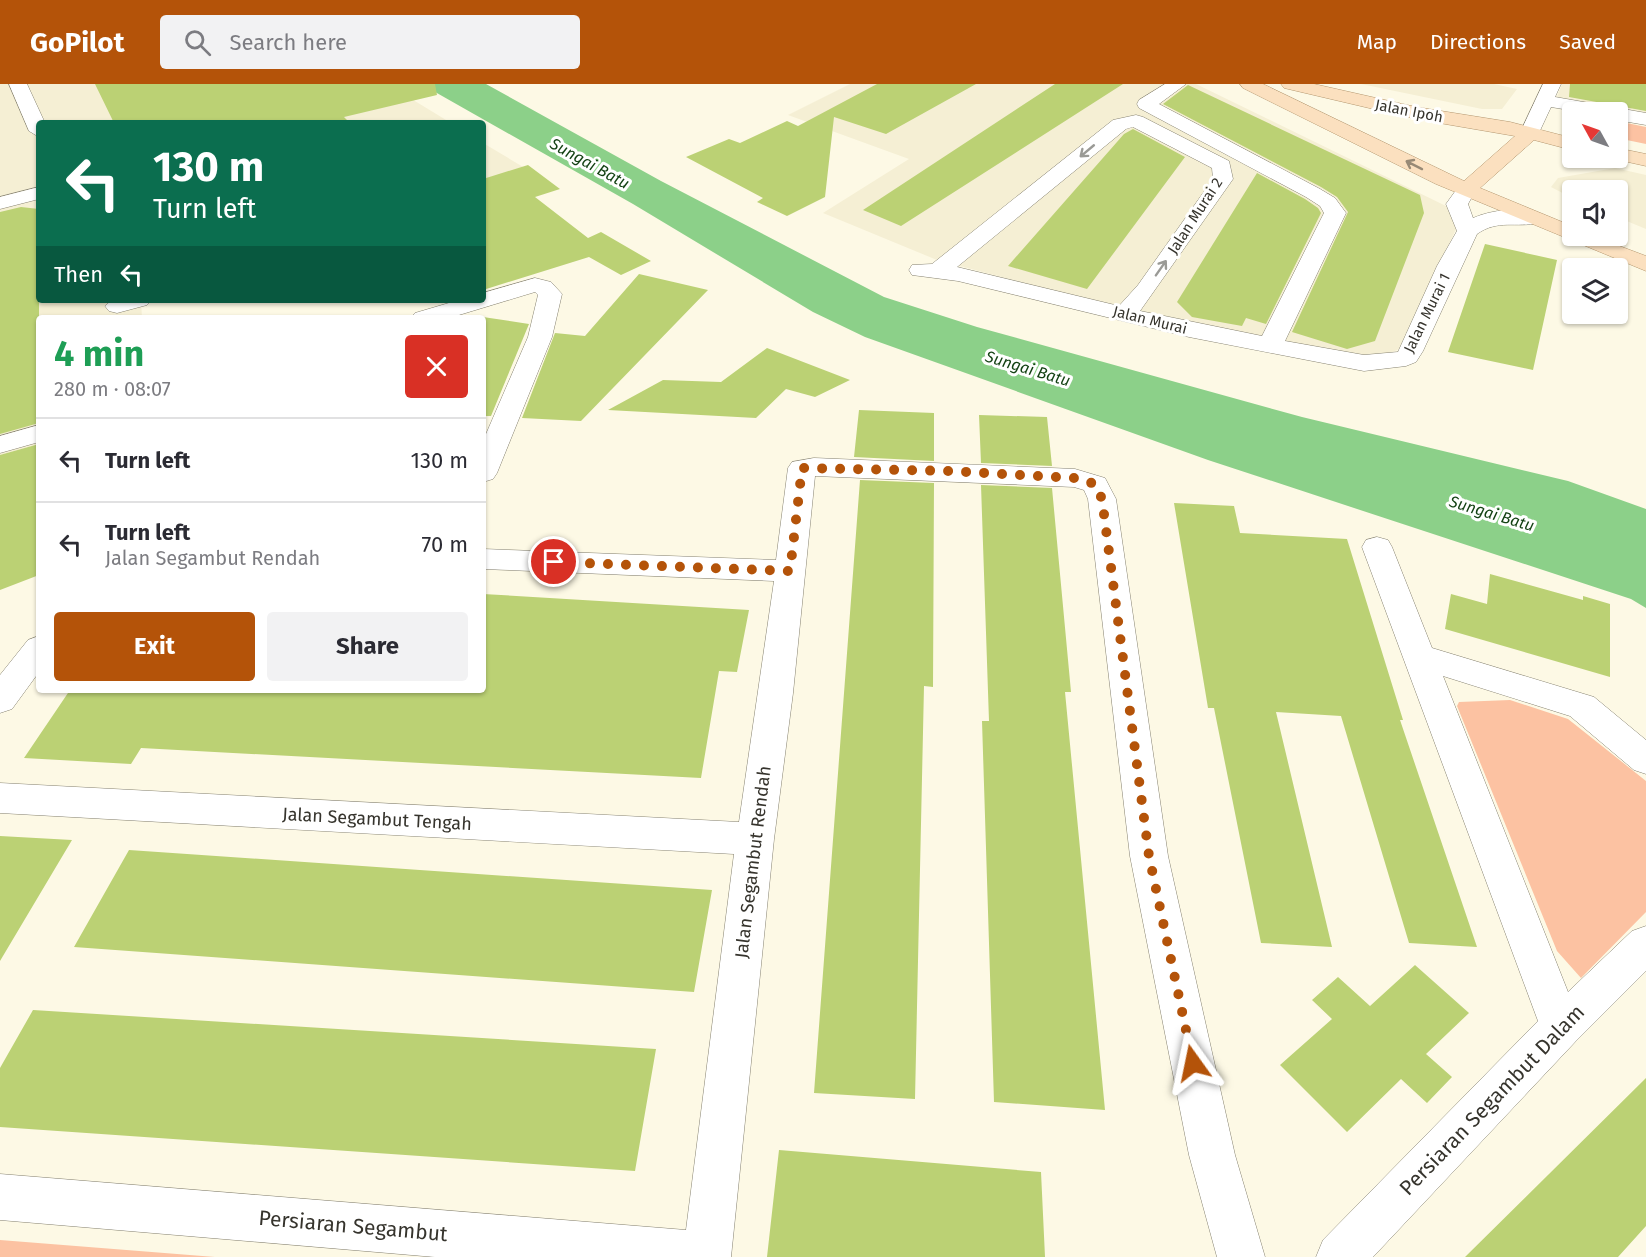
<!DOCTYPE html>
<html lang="en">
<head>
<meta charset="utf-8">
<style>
	body { margin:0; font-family:"Fira Sans",sans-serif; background:#f2f2f3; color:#2b2b33; height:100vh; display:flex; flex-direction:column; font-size:22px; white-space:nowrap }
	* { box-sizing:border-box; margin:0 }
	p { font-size:20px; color:#7c7c81 }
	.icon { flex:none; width:33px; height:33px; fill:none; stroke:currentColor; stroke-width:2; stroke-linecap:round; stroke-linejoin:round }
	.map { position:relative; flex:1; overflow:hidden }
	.drawer { position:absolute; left:36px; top:231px; width:450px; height:378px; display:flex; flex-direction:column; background:#fff; border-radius:6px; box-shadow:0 2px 4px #0004 }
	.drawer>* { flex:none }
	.top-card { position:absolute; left:36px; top:36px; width:450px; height:183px; border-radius:6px; box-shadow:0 2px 4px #0004; background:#0b6e4f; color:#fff; overflow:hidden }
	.needle { width:39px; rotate:310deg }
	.controls { position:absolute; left:1562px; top:18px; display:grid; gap:12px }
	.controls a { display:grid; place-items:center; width:66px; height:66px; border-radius:6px; background:#fff; box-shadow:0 2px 4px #0004; font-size:30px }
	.pin { position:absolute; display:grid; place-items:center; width:51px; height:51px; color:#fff; margin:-26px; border:3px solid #fff; border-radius:50%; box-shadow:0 2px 6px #0007 }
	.me { position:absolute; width:66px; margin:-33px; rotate:348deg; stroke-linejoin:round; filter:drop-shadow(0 0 4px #0008) }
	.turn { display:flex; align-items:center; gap:21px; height:126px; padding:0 18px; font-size:27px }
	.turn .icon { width:78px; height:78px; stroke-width:2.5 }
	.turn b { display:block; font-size:42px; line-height:51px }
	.then { display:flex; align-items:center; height:57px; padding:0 18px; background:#0003; gap:12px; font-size:22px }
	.round { display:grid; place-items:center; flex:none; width:63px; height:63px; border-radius:6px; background:#f2f2f3 }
	.overview { display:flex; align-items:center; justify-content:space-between; height:102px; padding:0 18px }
	h1 { font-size:36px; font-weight:700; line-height:45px; color:#1e9e55 }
	.action { display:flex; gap:12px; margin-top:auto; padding:12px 18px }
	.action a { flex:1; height:69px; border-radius:6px; background:#b45309; color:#fff; font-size:24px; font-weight:700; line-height:69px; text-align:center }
	.action a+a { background:#f2f2f3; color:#2b2b33 }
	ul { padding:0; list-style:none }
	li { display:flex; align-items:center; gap:18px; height:84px; padding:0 18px; border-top:2px solid #e1e1e2 }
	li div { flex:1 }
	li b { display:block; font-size:22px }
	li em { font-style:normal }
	header { display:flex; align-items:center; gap:36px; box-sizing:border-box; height:84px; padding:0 30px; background:#b45309; color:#fff }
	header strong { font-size:28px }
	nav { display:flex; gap:33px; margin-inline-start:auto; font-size:21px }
	.search { width:420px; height:54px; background:#f2f2f3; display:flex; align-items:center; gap:15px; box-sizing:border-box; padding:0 21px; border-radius:6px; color:#7c7c81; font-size:22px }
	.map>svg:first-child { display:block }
	.built { fill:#f5efd4 }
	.green { fill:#fcc2a2 }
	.water { fill:#8cd089 }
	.building { fill:#bbd174 }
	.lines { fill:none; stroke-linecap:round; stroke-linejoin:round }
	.minor-casing { stroke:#868271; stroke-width:1 }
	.major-casing { stroke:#b49770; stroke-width:1 }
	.minor { fill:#fff; fill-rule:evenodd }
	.major { fill:#fbe0bf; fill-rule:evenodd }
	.oneway { stroke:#9a9a96 }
	.oneway2 { stroke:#988a76 }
	.route { stroke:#b45309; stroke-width:10; stroke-dasharray:0 18 }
	.labels { text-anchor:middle; stroke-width:6; stroke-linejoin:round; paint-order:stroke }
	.far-street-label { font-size:15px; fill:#36342d; stroke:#fff }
	.far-water-label { font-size:16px; font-style:italic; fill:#144214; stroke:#fff }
	.street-label { font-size:18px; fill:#36342d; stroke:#fff }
	.near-street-label { font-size:21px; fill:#36342d; stroke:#fff }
</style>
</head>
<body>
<header>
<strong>GoPilot</strong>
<div class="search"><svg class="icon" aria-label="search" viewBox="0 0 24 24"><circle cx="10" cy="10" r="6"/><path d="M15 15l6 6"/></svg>Search here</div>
<nav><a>Map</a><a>Directions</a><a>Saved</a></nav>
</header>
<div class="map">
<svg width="1646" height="1173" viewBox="0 0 1646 1173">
	<rect width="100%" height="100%" fill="#fdf9e5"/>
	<!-- built -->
	<path class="built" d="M0,0h387l64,39h-412v177h102l1,18h-103v131l-39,12z
		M850,0h346l252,123 8,22 -57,120 -13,6 -23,1 -223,-43 -203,-53 -114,-47 86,-54 -121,-44z
		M1361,0h133l23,5 -15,20h-20z
		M1562,0h84v32l-90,-17z
		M483,59l57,34 -57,16z
		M1615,84l31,7v54l-29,-12v-27h-45v8l-21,-11 7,-9z"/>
	<!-- green -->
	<path class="green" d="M1617,37l29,6v17l-29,-6z
		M1510,616l58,19 78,62v131l-65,66 -24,-27 -100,-245 2,-4z
		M0,1156l215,17h-215z"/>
	<!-- water -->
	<path class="water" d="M421,0h65l175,97 223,116 93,30 325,90 266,64 78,28v99l-15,-9 -423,-139 -343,-123 -52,-25 -180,-108z"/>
	<!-- building -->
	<path class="building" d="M95,0h340l2,11 -93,22 6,6h-236z
		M877,0h99l-90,50 -52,-17 -9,80 -38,19 -30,-14 6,-4 -77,-41 43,-18 11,4 47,-22 11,5z
		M1055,0h68l-222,142 -38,-16z
		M1570,0h76v27l-77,-14z
		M1188,1l232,110 4,18 -49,128 -28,8 -55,-17 56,-120 -11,-15 -16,-10 -158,-83z
		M1133,45l52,28 -98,132 -79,-23 116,-132z
		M528,81l32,24 -25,8 53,41 13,-6 50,29 -30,14 -32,-18 -106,33v-111z
		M1257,89l48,26 13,9 3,5 -55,111 -20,-6 -4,8 -50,-9 -15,-15z
		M21,123l18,2v214l-39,11v-222z
		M1485,160l72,16 -24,110 -85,-18z
		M639,190l69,16 -127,131 -59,-3 33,-85 30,3z
		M483,233l46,7 -38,92h-8z
		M767,264l83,32 -35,17 -29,-8 -30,29 -148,-8 55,-30 58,2z
		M859,326l75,3v48l-80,-4z
		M979,331l68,2 5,49 -71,-3z
		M39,360v131l-39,15v-135z
		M860,396l74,3 -1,204 -9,-1 -9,413 -101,-6z
		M981,401l71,3 19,204h-6l40,418 -111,-8 -12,-381h7z
		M1174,419l60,3 6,27 107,6 56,181h-3l77,227 -68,-4 -68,-227 -65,-4 56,235 -71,-4 -47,-235h-6z
		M1490,490l93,26v-4l27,8v73l-165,-48 6,-35 36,10z
		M483,510l266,16 -12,62 -18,-1 -18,107 -560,-30 -10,16 -107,-6 46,-68h413z
		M0,752l72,4 -72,121z
		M129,766l583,40 -18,102 -620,-45z
		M1415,881l54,48 -43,41 26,23 -25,26 -26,-24 -54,53 -67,-67 52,-46 -20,-19 26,-23 32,29z
		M33,926l623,39 -21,122 -635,-44v-59z
		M1646,994v148l-28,31h-153z
		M779,1066l262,22 4,85h-278z"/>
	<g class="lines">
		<!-- minor casing -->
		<g class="minor-casing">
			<path id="minor" d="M9,0h18l18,39h-6v14l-10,-6z
				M1165,0h21l-27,20 161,85 15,9 11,15 -61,128 79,14 34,-3 39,-86 20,-35 -11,-27 13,-18h14l3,4 -8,14 5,14c21,-9 44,-10 66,-5l3,5 -3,5c-23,5 -41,-4 -62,11l-54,117 -7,11 -10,4 -42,5 -175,-34 -231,-56 -46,-6 -3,-5 3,-5 20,-1 181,-144 23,-5 7,2 86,44 4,18 -93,132 122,25 62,-123 -4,-7 -14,-9 -167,-89 -2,-4 2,-4zM1133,43l79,41 1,11 -75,106 -19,21 -162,-39 169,-138z
				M1543,0h18l-6,13 91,16v12l-29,-5v-8h-36l-30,-5 -14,30h-14l-3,-4z
				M39,103v12l-39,10v-12z
				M535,194l16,4 11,12 -10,43 -55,136 -4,6 -10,3v-41l45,-104 10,-42 -3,-3 -86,26h-38l4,-5 44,-13h24v-7z
				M151,216l-4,5 -30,8 -8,-2 -4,-5 7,-6z
				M39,341v17l-39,11v-17z
				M814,374l261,11 30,9 11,21 52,357 67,299 30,102h-48l-28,-102 -59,-299 -42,-357 -4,-9 -10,-3 -259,-11 -22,217 -19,146 -43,418h-296l-435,-37v-46l686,56 48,-376 -734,-41v-30l739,39 35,-241 -291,-12v-20l293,11 12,-92 4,-6z
				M1377,453l11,3 4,7 40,101 162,49 52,43v34l-12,-4 -64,-54 -127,-40 125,316 64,-61 14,-5v45l-70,70 -203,216h-57l7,-17 215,-219 -176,-474 4,-7z
				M39,552v36l-27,37 -12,4v-38l28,-35z"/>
		</g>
		<!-- major casing -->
		<g class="major-casing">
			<path id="major" d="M1240,0h23l201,97 51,-45 -99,-17 -132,-31 -3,-4h33l102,23 94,15 62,16v12l-38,-10 -54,48 92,38v10h21l53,20v15l-210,-87 -193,-96z
				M1617,64l29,6v12l-36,-8h7z"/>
		</g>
		<!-- minor -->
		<use href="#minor" class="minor"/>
		<!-- major -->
		<use href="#major" class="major"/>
	</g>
	<!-- one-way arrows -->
	<defs><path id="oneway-shaft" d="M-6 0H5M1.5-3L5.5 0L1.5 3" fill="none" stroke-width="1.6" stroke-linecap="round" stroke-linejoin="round" transform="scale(1.5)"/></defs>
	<g class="oneway">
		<use href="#oneway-shaft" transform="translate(1087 67) rotate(140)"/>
		<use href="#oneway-shaft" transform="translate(1161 184) rotate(-55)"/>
	</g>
	<use class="oneway2" href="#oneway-shaft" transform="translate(1414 81) rotate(-153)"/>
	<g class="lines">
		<!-- route -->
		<path class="route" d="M554,478l236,9 12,-103 148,3 125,7 20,6 7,15 47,357 44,207"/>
	</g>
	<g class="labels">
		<!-- far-street labels -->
		<g class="far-street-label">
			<text transform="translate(1409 27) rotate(11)" y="5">Jalan Ipoh</text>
			<text transform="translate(1195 132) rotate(-57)" y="5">Jalan Murai 2</text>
			<text transform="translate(1427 229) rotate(-64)" y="5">Jalan Murai 1</text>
			<text transform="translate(1150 236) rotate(14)" y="5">Jalan Murai</text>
		</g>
		<!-- far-water labels -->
		<g class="far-water-label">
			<text transform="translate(590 79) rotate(29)" y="6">Sungai Batu</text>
			<text transform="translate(1028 284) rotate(17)" y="6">Sungai Batu</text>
			<text transform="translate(1492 429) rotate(17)" y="6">Sungai Batu</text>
		</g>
		<!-- street labels -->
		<g class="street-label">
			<text transform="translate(377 735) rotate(3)" y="6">Jalan Segambut Tengah</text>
			<text transform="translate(753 778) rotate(-83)" y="6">Jalan Segambut Rendah</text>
		</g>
		<!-- near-street labels -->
		<g class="near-street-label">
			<text transform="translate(1492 1016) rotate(-46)" y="7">Persiaran Segambut Dalam</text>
			<text transform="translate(353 1142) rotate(5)" y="7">Persiaran Segambut</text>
		</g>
	</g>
</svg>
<div class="controls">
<a><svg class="needle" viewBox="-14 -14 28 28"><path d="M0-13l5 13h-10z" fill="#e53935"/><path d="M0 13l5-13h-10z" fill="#7c7c81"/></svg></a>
<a><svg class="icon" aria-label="sound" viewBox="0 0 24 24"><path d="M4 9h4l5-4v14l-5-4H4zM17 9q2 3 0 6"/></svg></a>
<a><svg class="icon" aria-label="layers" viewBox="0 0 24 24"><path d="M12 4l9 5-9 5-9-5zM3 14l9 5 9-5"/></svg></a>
</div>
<div class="pin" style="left:554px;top:478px;background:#d93025"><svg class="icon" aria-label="arrive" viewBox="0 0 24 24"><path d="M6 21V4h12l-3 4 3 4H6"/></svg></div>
<svg class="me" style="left:1193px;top:979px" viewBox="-20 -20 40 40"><path d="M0-17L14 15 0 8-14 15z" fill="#b45309" stroke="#fff" stroke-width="4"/></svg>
<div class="top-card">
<div class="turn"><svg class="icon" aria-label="left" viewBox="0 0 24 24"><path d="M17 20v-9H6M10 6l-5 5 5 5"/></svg><div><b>130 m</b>Turn left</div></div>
<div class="then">Then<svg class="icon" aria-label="left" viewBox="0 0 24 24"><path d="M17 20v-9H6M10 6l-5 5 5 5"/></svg></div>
</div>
<section class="drawer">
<div class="overview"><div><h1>4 min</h1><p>280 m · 08:07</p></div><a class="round" style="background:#d93025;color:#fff"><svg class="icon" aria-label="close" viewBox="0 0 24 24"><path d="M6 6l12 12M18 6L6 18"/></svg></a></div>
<ul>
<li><svg class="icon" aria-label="left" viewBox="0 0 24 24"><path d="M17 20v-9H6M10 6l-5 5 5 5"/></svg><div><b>Turn left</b></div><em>130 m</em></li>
<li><svg class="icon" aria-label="left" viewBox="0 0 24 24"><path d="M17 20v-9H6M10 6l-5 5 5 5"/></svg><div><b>Turn left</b><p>Jalan Segambut Rendah</p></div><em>70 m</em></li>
</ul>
<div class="action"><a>Exit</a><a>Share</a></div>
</section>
</div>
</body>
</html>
